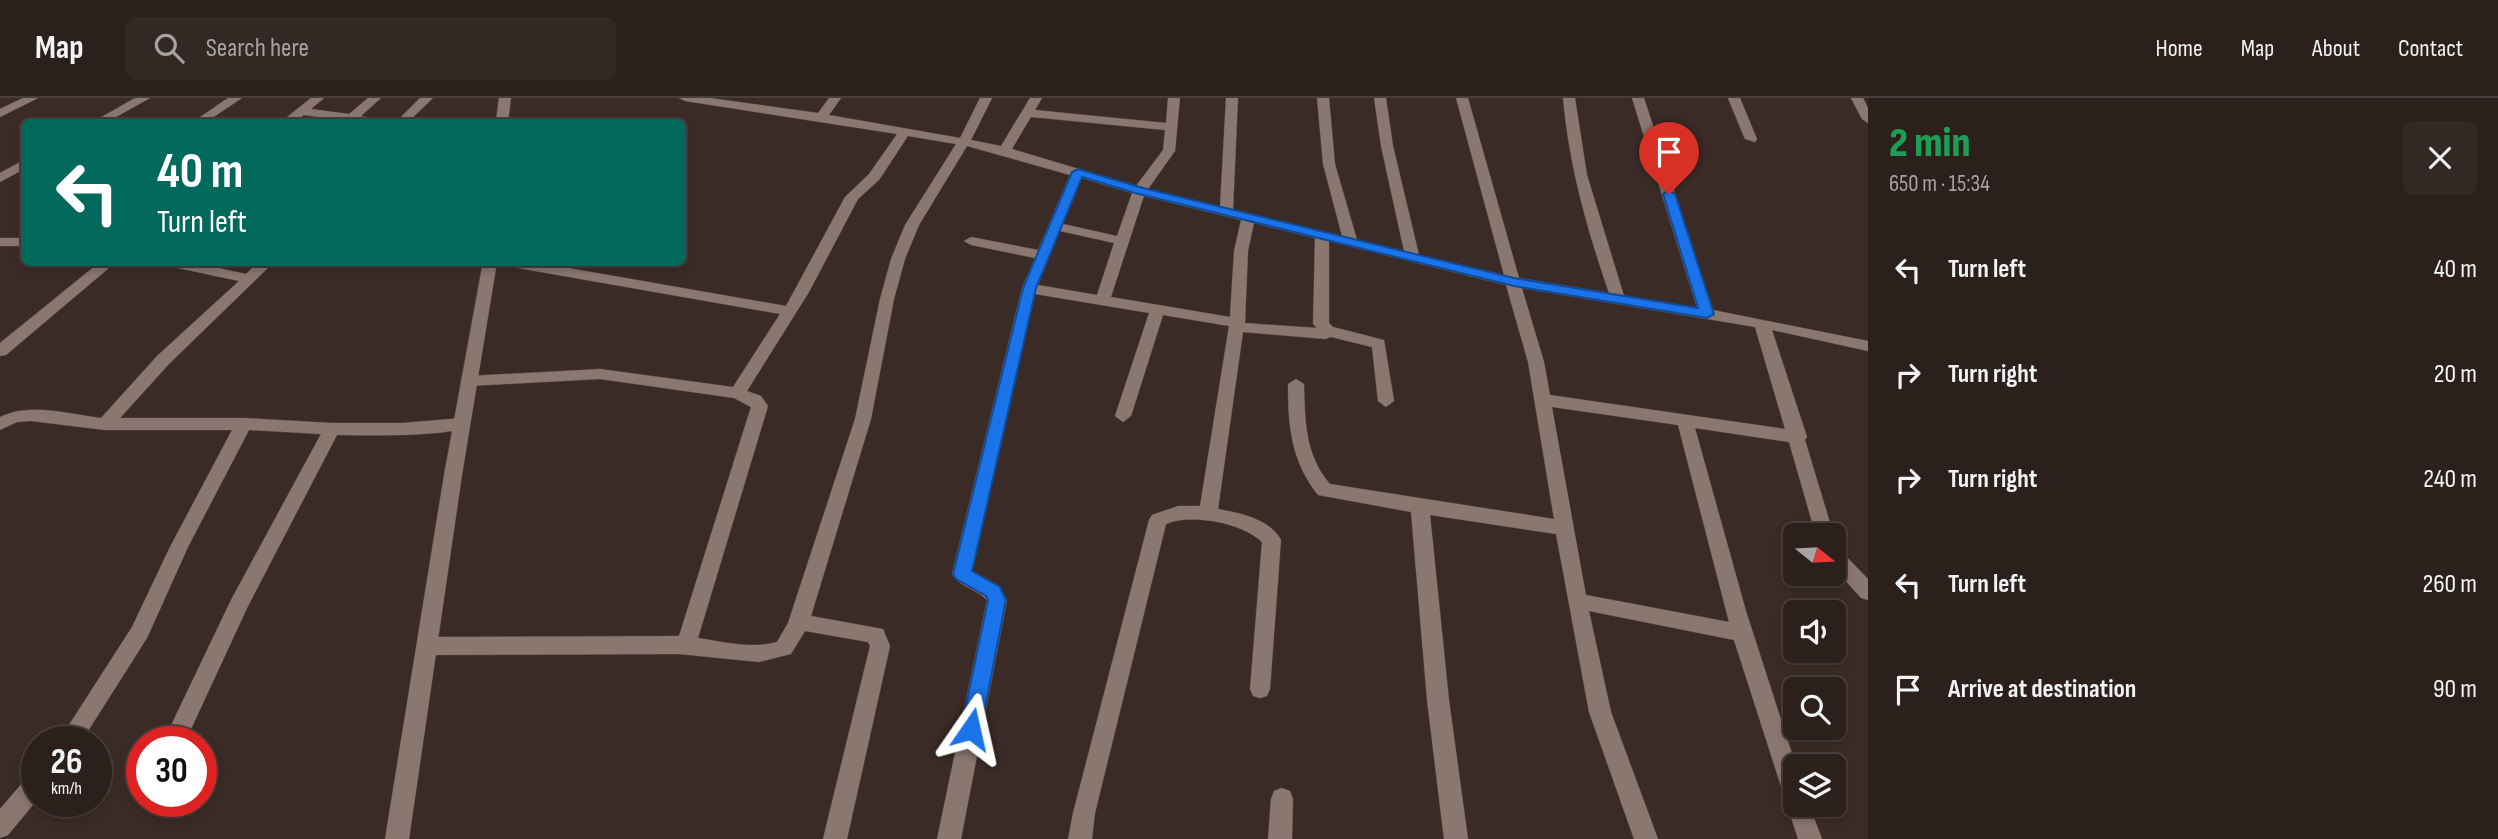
<!DOCTYPE html>
<html lang="en">
<head>
<meta charset="utf-8">
<style>
	body { margin:0; font-family:"Sofia Sans Condensed",sans-serif; background:#342825; color:#f1f3f6; height:100vh; display:flex; flex-direction:column; font-size:26px; white-space:nowrap }
	* { box-sizing:border-box; margin:0 }
	p { font-size:23px; color:#a6a3a3 }
	.icon { flex:none; width:38px; height:38px; fill:none; stroke:currentColor; stroke-width:2; stroke-linecap:round; stroke-linejoin:round }
	.map { position:relative; flex:1; overflow:hidden }
	.drawer { display:flex; flex-direction:column; background:#2c201c; width:630px }
	.drawer>* { flex:none }
	.top-card { position:absolute; left:21px; top:21px; width:665px; height:147px; border-radius:10px; box-shadow:0 4px 10px #0003,0 0 0 2px #483e3b; background:#00695c; color:#fff; overflow:hidden }
	.needle { width:46px; rotate:108deg }
	.fabs { position:absolute; left:1783px; top:425px; display:grid; gap:14px }
	.fabs a { display:grid; place-items:center; width:63px; height:63px; border-radius:10px; background:#2c201c; box-shadow:0 4px 10px #0003,0 0 0 2px #483e3b; font-size:35px }
	.speed { position:absolute; left:21px; top:628px; display:flex; gap:14px; font-size:35px; font-weight:700; text-align:center }
	.speed>* { display:grid; place-content:center; width:91px; height:91px; border-radius:50%; background:#2c201c; box-shadow:0 4px 10px #0003,0 0 0 2px #483e3b; line-height:1 }
	.speed small { font-size:18px; font-weight:400 }
	.speed .limit { border:10px solid #d22; background:#fff; color:#111 }
	.pin { position:absolute; display:grid; place-items:center; width:60px; height:60px; color:#fff; margin:-72px -30px; border-radius:50% 50% 50% 0; rotate:-45deg; box-shadow:0 0 7px #0007 }
	.pin .icon { rotate:45deg }
	.me { position:absolute; width:77px; margin:-38px; rotate:11deg; stroke-linejoin:round; filter:drop-shadow(0 0 5px #0008) }
	.turn { display:flex; align-items:center; gap:24px; height:147px; padding:0 21px; font-size:32px }
	.turn .icon { width:91px; height:91px; stroke-width:2.5 }
	.turn b { display:block; font-size:49px; line-height:60px }
	.round { display:grid; place-items:center; flex:none; width:74px; height:74px; border-radius:10px; background:#342825 }
	.overview { display:flex; align-items:center; justify-content:space-between; height:119px; padding:0 21px }
	h1 { font-size:42px; font-weight:800; line-height:52px; color:#1e9e55 }
	ul { padding:0; list-style:none }
	li { display:flex; align-items:center; gap:21px; height:105px; padding:0 21px }
	li div { flex:1 }
	li b { display:block; font-size:26px }
	li em { font-style:normal }
	header { display:flex; align-items:center; gap:42px; box-sizing:border-box; height:98px; padding:0 35px; background:#2c201c; border-bottom:2px solid #483e3b }
	header strong { font-size:33px }
	nav { display:flex; gap:38px; margin-inline-start:auto; font-size:24px }
	.search { width:490px; height:63px; background:#342825; display:flex; align-items:center; gap:18px; box-sizing:border-box; padding:0 24px; border-radius:10px; color:#a6a3a3; font-size:26px }
	main { display:flex; flex:1; min-height:0 }
	.map>svg:first-child { display:block }
	.lines { fill:none; stroke-linecap:round; stroke-linejoin:round }
	.street-casing { stroke:#554843; stroke-width:1 }
	.secondary-casing { stroke:#554843; stroke-width:1 }
	.street { fill:#8a7770; fill-rule:evenodd }
	.secondary { fill:#8a7770; fill-rule:evenodd }
	.route { fill:#1a73e8; stroke:#114b97; stroke-width:2 }
</style>
</head>
<body>
<header>
<strong>Map</strong>
<div class="search"><svg class="icon" aria-label="search" viewBox="0 0 24 24"><circle cx="10" cy="10" r="6"/><path d="M15 15l6 6"/></svg>Search here</div>
<nav><a>Home</a><a>Map</a><a>About</a><a>Contact</a></nav>
</header>
<main>
<div class="map">
<svg width="1868" height="741" viewBox="0 0 1868 741">
	<rect width="100%" height="100%" fill="#3b2b26"/>
	<g class="lines">
		<!-- street casing -->
		<g class="street-casing">
			<path id="street" d="M23,0h15l-38,19v-8z
				M135,0h15l-43,24h-14z
				M228,0h14l-36,24h-13z
				M311,0h13l-13,11 38,5 19,-16h13l-20,18 25,6h-45l1,-2 -38,-5 -10,7h-13z
				M420,0h13l-25,24h-12z
				M679,0h31l108,15 11,-15h12l-12,17 131,23 20,-40h12l-21,42 30,6 29,-48h12l-7,12 131,13 2,-25h12l-5,53 -27,38 72,18 6,-109h12l-5,112 109,26 -19,-72 -6,-66h12l6,66 22,76 47,11 -23,-105 -7,-48h12l7,48 26,109 85,20 -48,-177h12l51,180 90,15c-22,-64 -40,-127 -46,-195h12l12,77 37,121 73,12 -65,-210h12l69,212 155,31v10l-96,-21 35,107 -2,3 29,96v1l-18,-1 -27,-94 -94,-14 51,183 50,155v39h13l13,34h-24l-64,-199 -145,-29 22,101 47,127h-24l-45,-127 -33,-178 -126,-19 19,185 19,139h-24l-17,-139 -16,-188 -93,-17c-27,-34 -30,-69 -30,-111l8,-5 8,5c1,37 1,71 26,100l224,35 -26,-157 -22,-77 -177,-44v82l4,4 51,13 10,61 -8,6 -8,-6 -6,-54 -41,-10 -6,2 -82,-7 -25,177c22,4 52,10 63,31l-11,149 -3,7 -7,2 -7,-2 -3,-7 12,-147c-19,-19 -71,-29 -96,-18l-71,289 -3,26h-24l5,-26 76,-293 3,-5 26,-9h22l29,-180 -66,-11 -32,101 -8,6 -8,-6 34,-103 -114,-19 -63,277 26,14 9,15 -46,239h-24l50,-239c-10,-11 -28,-13 -35,-26l70,-286 13,-30 -64,-13 -7,-4 7,-4 67,13 32,-75 -103,-29 -48,79 -14,34 -11,40 -23,120 -60,197 72,13 7,17 -43,193h-24l47,-193 -2,-4 -63,-11 -14,23 -32,8 -80,-8 -251,1 -7,-3 -3,-6 3,-6 7,-3 251,-1 72,-229 -17,-9 -134,-19 -131,7 -8,-5 8,-5 131,-7 133,18 47,-73 -274,-48 -7,-4h35l252,44 59,-109 24,-23 28,-40 -212,-33zM1031,19l134,13 -2,20 -27,36 -124,-37zM908,38l48,8 -51,81 -14,34 -11,40 -25,120 -67,204 -11,19c-26,7 -53,0 -79,-4l70,-232 -7,-10 -14,-5 62,-99 49,-93 21,-19zM1082,80l50,15 -15,43 -54,-12zM1144,98l97,24 -7,31 -4,66 -119,-20zM1254,125l61,15 -2,86 4,4 -72,-5 3,-72zM1060,133l54,12 -17,52 -59,-10zM1522,190l233,39 30,102 -235,-34 -6,-33zM1552,309l126,18 51,197 -143,-27z
				M1728,0h12l17,41 -2,3 -10,-3z
				M1851,0h12l5,10v15l-6,-4z
				M24,62v9l-24,13v-9z
				M0,140h24v8h-24z
				M100,164h16l-110,93 -6,1v-13z
				M161,164h30l55,12 12,-12h16l-105,102 -49,54h124l88,5h71l59,-5 8,6c-10,14 -111,11 -133,11l-89,171 -63,136h-22l69,-144 89,-164 -72,-4 -61,117 -41,91 -66,104h-23l74,-115 38,-80 62,-117h-127l-74,-9 -14,1 -17,8v-13c30,-15 69,-3 101,1l56,-62 82,-75 -71,-15z
				M1834,451l7,2 27,28v21l-7,-2 -27,-30z
				M37,674v28l-29,35 -8,3v-29l29,-34z
				M1282,690l8,3 3,8 -1,40h-24l3,-40 3,-8z"/>
		</g>
		<!-- secondary casing -->
		<g class="secondary-casing">
			<path id="secondary" d="M499,0h12l-3,24h-12z
				M483,164h14l-35,213 -53,364h-24l59,-364z"/>
		</g>
		<!-- street -->
		<use href="#street" class="street"/>
		<!-- secondary -->
		<use href="#secondary" class="secondary"/>
	</g>
	<!-- route -->
	<path class="route" d="M1078,71l65,19 371,90 184,30 -35,-114 6,-4 6,4 39,120 -7,4 -193,-32 -379,-93 -53,-16 -46,111 -64,283 28,16 6,13 -25,129 -3,6 -7,3 -7,-3 -3,-6 27,-129 -2,-4 -30,-17 -3,-5 70,-286 49,-116z"/>
</svg>
<div class="fabs">
<a><svg class="needle" viewBox="-14 -14 28 28"><path d="M0-13l5 13h-10z" fill="#e53935"/><path d="M0 13l5-13h-10z" fill="#a6a3a3"/></svg></a>
<a><svg class="icon" aria-label="sound" viewBox="0 0 24 24"><path d="M4 9h4l5-4v14l-5-4H4zM17 9q2 3 0 6"/></svg></a>
<a><svg class="icon" aria-label="search" viewBox="0 0 24 24"><circle cx="10" cy="10" r="6"/><path d="M15 15l6 6"/></svg></a>
<a><svg class="icon" aria-label="layers" viewBox="0 0 24 24"><path d="M12 4l9 5-9 5-9-5zM3 14l9 5 9-5"/></svg></a>
</div>
<div class="speed"><div>26<small>km/h</small></div><div class="limit">30</div></div>
<div class="pin" style="left:1669px;top:96px;background:#d93025"><svg class="icon" aria-label="arrive" viewBox="0 0 24 24"><path d="M6 21V4h12l-3 4 3 4H6"/></svg></div>
<svg class="me" style="left:971px;top:631px" viewBox="-20 -20 40 40"><path d="M0-17L14 15 0 8-14 15z" fill="#1a73e8" stroke="#fff" stroke-width="4"/></svg>
<div class="top-card">
<div class="turn"><svg class="icon" aria-label="left" viewBox="0 0 24 24"><path d="M17 20v-9H6M10 6l-5 5 5 5"/></svg><div><b>40 m</b>Turn left</div></div>
</div>
</div>
<section class="drawer">
<div class="overview"><div><h1>2 min</h1><p>650 m · 15:34</p></div><a class="round"><svg class="icon" aria-label="close" viewBox="0 0 24 24"><path d="M6 6l12 12M18 6L6 18"/></svg></a></div>
<ul>
<li><svg class="icon" aria-label="left" viewBox="0 0 24 24"><path d="M17 20v-9H6M10 6l-5 5 5 5"/></svg><div><b>Turn left</b></div><em>40 m</em></li>
<li><svg class="icon" aria-label="right" viewBox="0 0 24 24"><path d="M7 20v-9h11M14 6l5 5-5 5"/></svg><div><b>Turn right</b></div><em>20 m</em></li>
<li><svg class="icon" aria-label="right" viewBox="0 0 24 24"><path d="M7 20v-9h11M14 6l5 5-5 5"/></svg><div><b>Turn right</b></div><em>240 m</em></li>
<li><svg class="icon" aria-label="left" viewBox="0 0 24 24"><path d="M17 20v-9H6M10 6l-5 5 5 5"/></svg><div><b>Turn left</b></div><em>260 m</em></li>
<li><svg class="icon" aria-label="arrive" viewBox="0 0 24 24"><path d="M6 21V4h12l-3 4 3 4H6"/></svg><div><b>Arrive at destination</b></div><em>90 m</em></li>
</ul>
</section>
</main>
</body>
</html>
